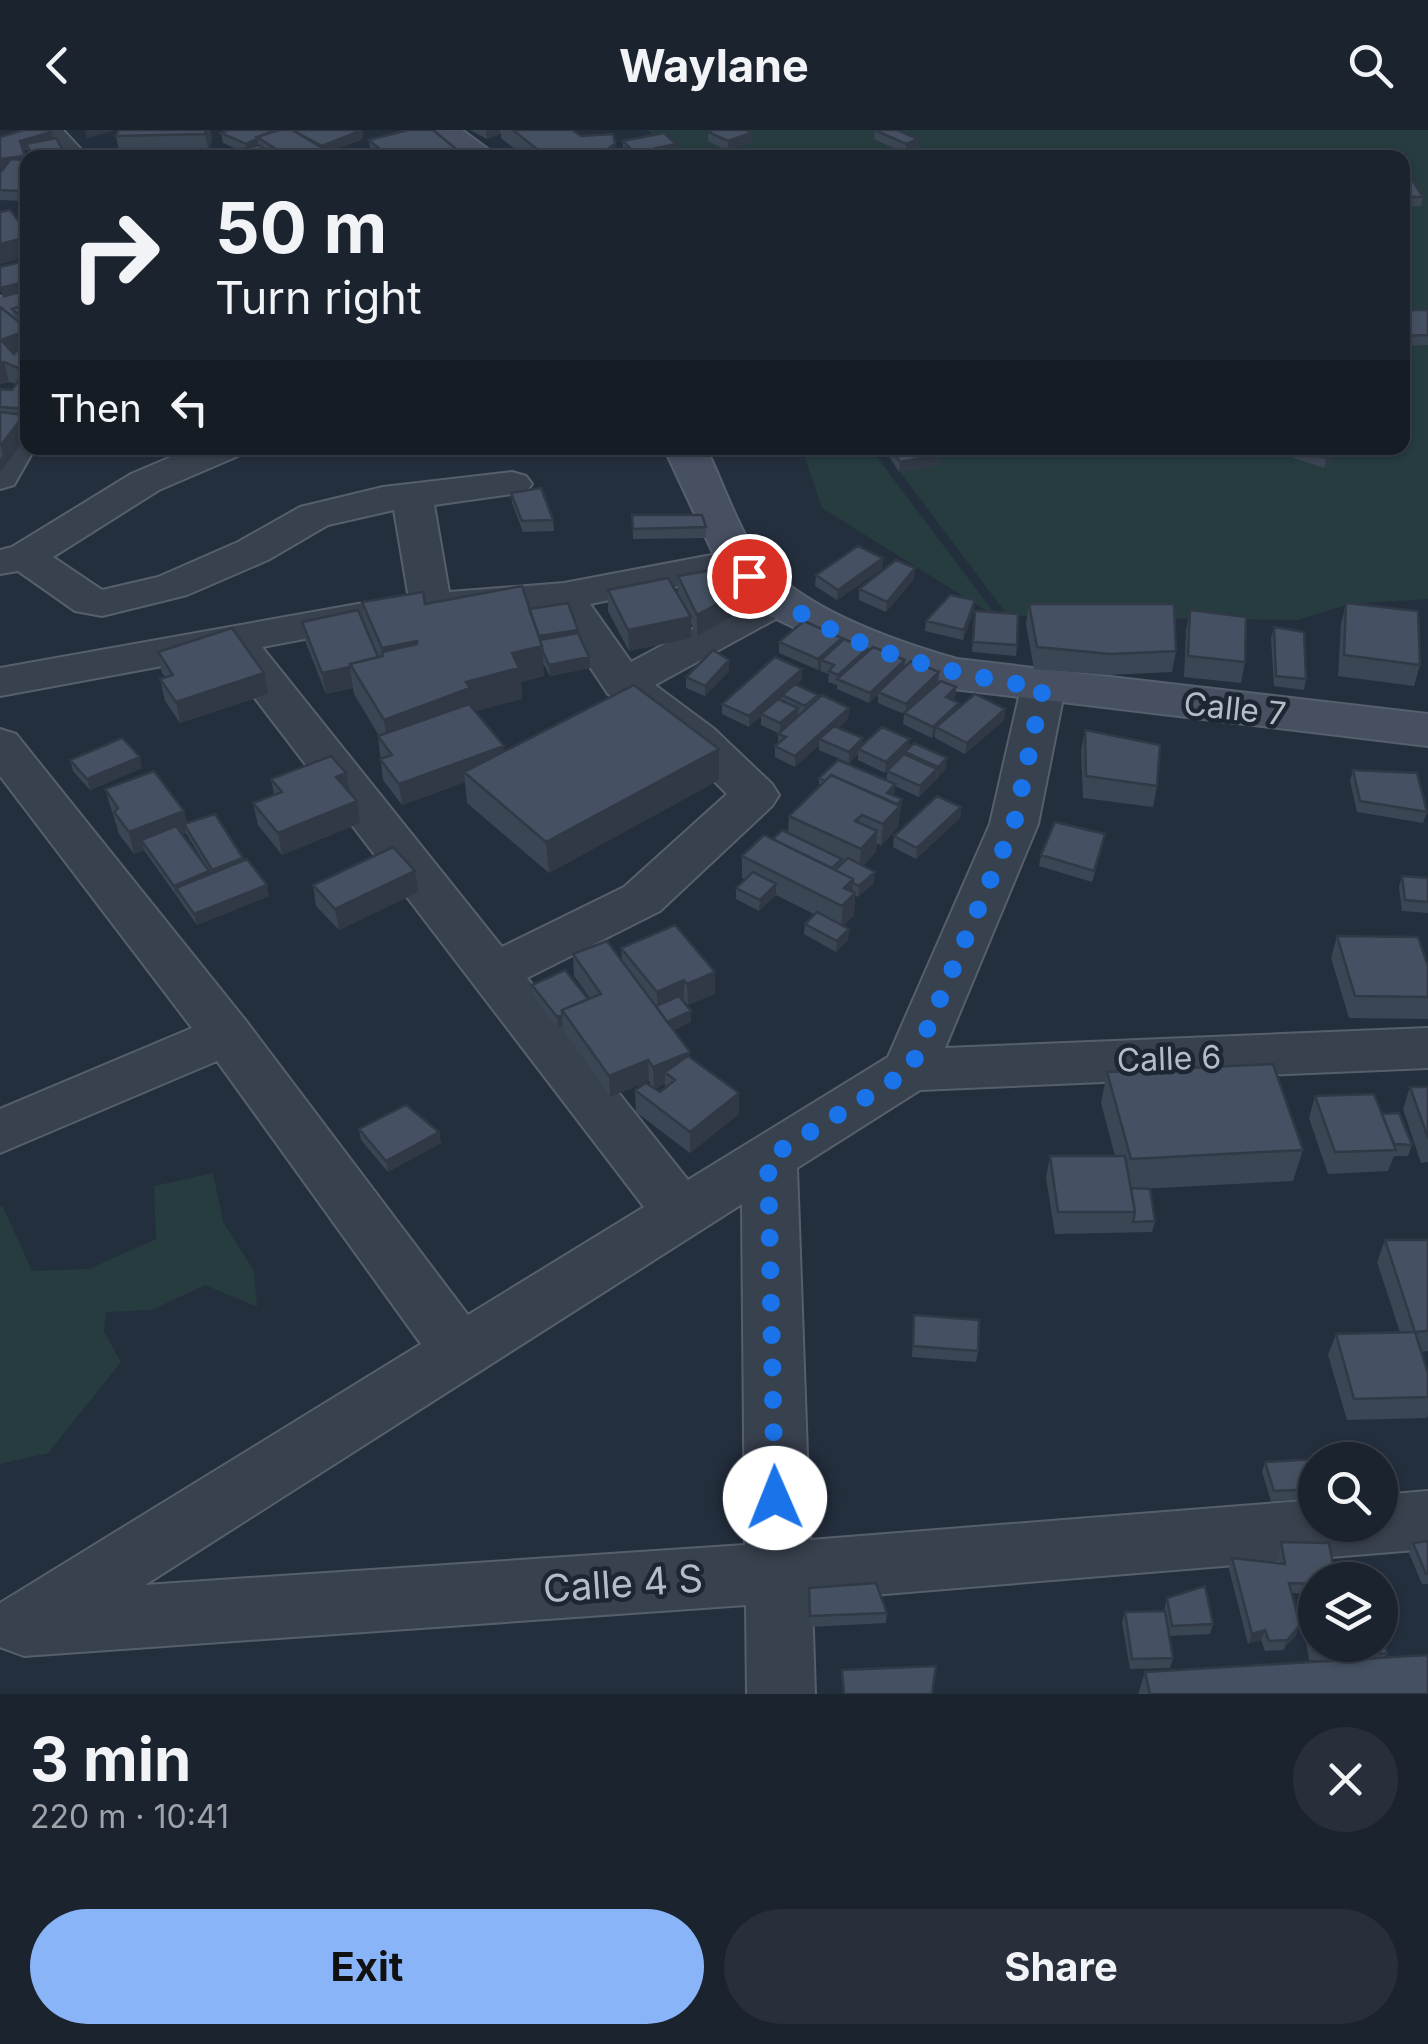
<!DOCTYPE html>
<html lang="en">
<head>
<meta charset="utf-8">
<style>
	body { margin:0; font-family:Inter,sans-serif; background:#282f3a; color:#f1f3f6; height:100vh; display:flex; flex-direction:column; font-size:38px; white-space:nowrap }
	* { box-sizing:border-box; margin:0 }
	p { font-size:32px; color:#a0a4aa }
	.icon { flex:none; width:55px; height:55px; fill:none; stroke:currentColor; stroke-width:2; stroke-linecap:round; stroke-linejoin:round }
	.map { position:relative; height:1564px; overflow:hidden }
	.details { display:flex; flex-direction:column; background:#1b232e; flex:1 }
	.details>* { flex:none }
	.top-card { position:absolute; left:20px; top:20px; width:1390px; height:305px; border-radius:20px; box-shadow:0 2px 8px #0004,0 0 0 2px #39404a; background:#1b232e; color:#f1f3f6; overflow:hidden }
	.controls { position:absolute; left:1298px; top:1312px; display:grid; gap:20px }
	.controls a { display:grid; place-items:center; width:100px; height:100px; border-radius:50%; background:#1b232e; box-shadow:0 2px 8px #0004,0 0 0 2px #39404a; font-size:50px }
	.pin { position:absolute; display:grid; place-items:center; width:85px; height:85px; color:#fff; margin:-42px; border:5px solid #fff; border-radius:50%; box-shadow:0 2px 10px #0007 }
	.me { position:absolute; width:110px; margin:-55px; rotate:359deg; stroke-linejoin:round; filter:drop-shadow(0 0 8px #0008) }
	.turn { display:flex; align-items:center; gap:35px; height:210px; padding:0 30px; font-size:45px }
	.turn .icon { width:130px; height:130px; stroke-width:2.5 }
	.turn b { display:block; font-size:70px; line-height:85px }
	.then { display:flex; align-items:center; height:95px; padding:0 30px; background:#0003; gap:20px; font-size:38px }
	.round { display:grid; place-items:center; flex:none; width:105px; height:105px; border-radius:52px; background:#282f3a }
	.head { display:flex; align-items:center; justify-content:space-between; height:170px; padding:0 30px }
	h1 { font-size:60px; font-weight:700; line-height:75px }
	.cta { display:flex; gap:20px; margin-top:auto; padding:20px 30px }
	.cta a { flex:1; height:115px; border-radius:60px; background:#8ab4f8; color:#111; font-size:40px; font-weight:700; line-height:115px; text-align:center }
	.cta a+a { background:#282f3a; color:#f1f3f6 }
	header { display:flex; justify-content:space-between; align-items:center; height:130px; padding:0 30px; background:#1b232e; font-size:45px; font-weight:700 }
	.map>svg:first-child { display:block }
	.green { fill:#263c3f }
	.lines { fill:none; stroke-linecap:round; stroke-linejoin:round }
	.street-casing { stroke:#565f6c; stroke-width:4 }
	.secondary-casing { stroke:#565f6c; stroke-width:4 }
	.street { fill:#38414e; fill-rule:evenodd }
	.secondary { fill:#465061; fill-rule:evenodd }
	.wall { fill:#3b4654; fill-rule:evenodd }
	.shaded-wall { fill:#303945 }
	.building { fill:#455162; stroke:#303945; stroke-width:2.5 }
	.route { stroke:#1a73e8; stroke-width:18; stroke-dasharray:0 32.4 }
	.labels { text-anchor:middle; stroke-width:9; stroke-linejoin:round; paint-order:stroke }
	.street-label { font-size:32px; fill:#b4bcc9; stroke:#1d2633 }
	.near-street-label { font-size:38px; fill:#b4bcc9; stroke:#1d2633 }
</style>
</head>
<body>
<header><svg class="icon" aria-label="back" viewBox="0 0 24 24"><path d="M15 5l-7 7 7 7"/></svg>Waylane<svg class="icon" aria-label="search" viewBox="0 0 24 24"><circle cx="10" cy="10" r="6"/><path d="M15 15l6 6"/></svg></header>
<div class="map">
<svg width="1428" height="1564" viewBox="0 0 1428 1564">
	<rect width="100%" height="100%" fill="#242f3e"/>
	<!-- green -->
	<path class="green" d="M648,0h780v469l-79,5 -51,16 -290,-4 -126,-168h520v-290h-729z
		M802,318h68l128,170 -176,-110z
		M213,1043l10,49 31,49 3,36 -52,-22 -53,25 -46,2 -2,20 17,30 -73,91 -48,11v-257h3l29,64 57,-2 67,-30 -2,-53z"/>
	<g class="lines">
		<!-- street casing -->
		<g class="street-casing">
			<path id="street" d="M30,0h33l26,28h-34z
				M28,284v34h7l-21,37 -14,4v-48l14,-24z
				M192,318h51l-5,8 -79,34 -106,67 49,33 56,-13 80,-35 62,-35 83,-20 129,-15 14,4 6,8 -6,8 -92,13 15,87 115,-9 174,-33 15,3 6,9 -6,9 -163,33 41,58 131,-70 15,-4 15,4 6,9 -6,9 -137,75 58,43 59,56 7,11 -7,11 -112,105 -133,67 161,202 200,-123 102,-233 31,-136 6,-10 16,-4 16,4 6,10 -27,136 -93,224 483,-20v40l-508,22 -123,78 13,372 505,-40v25h65v-30l48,-4v58l-616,51 3,94h-68l-1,-89 -722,51 -24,-9v-44l421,-259 -204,-283 -217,92v-44l192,-81 -192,-252v-47l16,5 230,287 222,294 176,-108 -422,-552 -222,41v-28l369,-66 15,4 6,9 -6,9 -122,23 240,300 122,-60 103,-93 -46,-46 -73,-54 -56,-84 -94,6c-14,-4 -27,2 -42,-2l-6,-9 -16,-95 -66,15 -60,35 -81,35 -85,21 -27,-5 -57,-40 -18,3v-24l12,-3 119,-73zM742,1074l3,341 -600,40z"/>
		</g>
		<!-- secondary casing -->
		<g class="secondary-casing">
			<path id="secondary" d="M421,0h41l38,28h-42z
				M28,159v25l-28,8v-25z
				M664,318h42c15,30 34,86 54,110 43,52 134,83 197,101l471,55v32l-475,-57 -81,-24 -112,-54 -38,-39z"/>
		</g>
		<!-- street -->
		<use href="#street" class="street"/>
		<!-- secondary -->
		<use href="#secondary" class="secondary"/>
	</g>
	<!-- wall -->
	<path class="wall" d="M210,0l2,9 -3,13 -89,2 -4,-18z
		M362,0l1,9 -39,15 1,4h-123l37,-8 -16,-7 -2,-10z
		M470,0h102l44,28h-90l-25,-20v-4l-14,5z
		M875,0l43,18 -12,6 -32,-15z
		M708,2l43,1v9l-23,9 -20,-10z
		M0,7l52,2 12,19h-33l-4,-9 -4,2 2,9h3v34l-5,7 -23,-1v-27l4,-4h-4z
		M369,10l98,18h-96z
		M623,11l53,11 11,6h-69v-8l5,-1z
		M1402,47l21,20 -2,9 -19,1z
		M28,174v115h-3l3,17 -28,36v-83l12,1 4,-6 -7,-2 -9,2v-77l14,11 -2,-9z
		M1402,180h26v35l-26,1z
		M888,318h52l1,17 -42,7 -12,-19z
		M1296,318l38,1 -2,11 -8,8 -31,-10z
		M511,363l42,27 1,11 -31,1 -11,-29z
		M632,385l74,12v11l-73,1z
		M883,428l-1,11 -45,31 -22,-14 1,-11z
		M678,446l78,27 -59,33 -6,-13v15l-62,13 -21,-40v-21l70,5z
		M914,449l-28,33 -27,-12v-11z
		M362,472l63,2 104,5 49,21 12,38 -40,8 -7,-13 1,13 -23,6 1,17 -47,12 29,35v5l215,29 -170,93 -82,-70 -2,-21 -63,23 -19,-25 -5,-44h1l-25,-42 -1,-6 -27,6 -20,-51 -4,-21 63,6z
		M1346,473l74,62 -6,21 -76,-10 3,-52z
		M1029,474l147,47 -4,21 -64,3 -74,-6 -8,-45z
		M974,480l-11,30 -38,-9 1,-10z
		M1190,480l55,52 -4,21 -57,-6 2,-46z
		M975,481l42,34 -1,11 -44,-4z
		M1274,497l32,52 -2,11 -30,-4 -3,-48z
		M842,508v3l25,11 38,8 -1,7 35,5 -1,11 18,4 -1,11 -2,2 6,8 46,1 -1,11 -39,34 -30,-16v-3l-3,3 -29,-14 1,-10 -26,-11v-8l-9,8 -32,-14v-4l-9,-3 1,-8 -9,-3 1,-4 -3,3 -39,-17v-11z
		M158,522l110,42 -88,29 -15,-22 -5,-22 6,-1 -4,-5z
		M729,541l-24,25 -19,-8v-11z
		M802,549l-6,6 22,10v4l31,9 -1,11 -10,9 25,10v7l46,3 37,21 -27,28 -24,-11 -1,10 8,3 -4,28 -17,19 -4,-3 -1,9 -13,14 11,17 -16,14 -3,-2 -1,20 -11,11 6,3 -1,11 -12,12 -32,-18 1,-10 9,-10 -38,-19 -17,16 -23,-12v-11l9,-9 -3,-1v-22l46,-23 1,-17 30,-29v-9l67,3 2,-11 -3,3 -27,-13v-6l-9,9 -30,-13v-5l-24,22 -20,-10v-11l3,-2v-11l-17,-8v-10l-12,12 -27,-13v-10z
		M1085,600l72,56 -4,21 -70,-9 -2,-47z
		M70,630l72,8 -52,22 -17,-19z
		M1353,640l74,42 -4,11 -66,-11 -7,-31z
		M271,649l78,14 8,8 3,22 -78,32 -24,-30 -5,-22 21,-8z
		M105,659l79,22 3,12 56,35 26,38 -72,29 -53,-75 -10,4 -15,-20zM186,703l1,2 24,39 -29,-39z
		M961,677l-1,11 -44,41 -23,-12 1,-11z
		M1103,715l-11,37 -53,-16 2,-11z
		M1402,746l26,2v35l-26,-2 -3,-24z
		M313,755l105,7 -79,38 -23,-24z
		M1337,806l91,30v53l-79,-1 -18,-60z
		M621,818l94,46 -27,11 -4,-3 7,9v11l-17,8 16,27 49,57 -49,39 -54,-41 -1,-22 18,-2 -4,-7 -39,16 -46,-66 -1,-5 -5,2 -25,-32 -1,-11 58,13 -16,-22 -1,-22 49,7zM665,954v4l-5,4 -6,-3z
		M1107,942l196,78 -10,31 -153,8 15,32 -3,11 -97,2 -9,-56 4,-22h65l-14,-53z
		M1410,957h18v75l-7,1 -18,-54z
		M1315,966l67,18 30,31 -4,11h-14l-6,15 -60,3 -19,-56z
		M359,999l80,3 2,11 -53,29 -27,-32z
		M1385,1110h43v111l-7,1 7,21v42l-1,3 -80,2 -19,-65 8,-21 64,-2 -23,-70z
		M914,1185l64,36 -2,11 -64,-5z
		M1315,1330v39l-44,2 -9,-29 3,-10z
		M1428,1411v43h-6l-13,-31 4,-10z
		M1281,1412l34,38v14l-24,-1 9,32 -4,10 -13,15 -18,1 -4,-11 -13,4 -19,-75 3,-11 48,5 -2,-10z
		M809,1458l78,25 -1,10 -76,4z
		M1167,1468l46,26 -3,10 -41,2 4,22 -3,10 -40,1 -8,-47 3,-10 39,-1z
		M1306,1484l81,40 -2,3 43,37h-290l7,-22 180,-11 -16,-1 -6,-36z"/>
	<!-- shaded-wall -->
	<path class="shaded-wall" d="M85,0h28v1l-26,7z
		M206,0h4l2,9 -3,13 -4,-18z
		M362,0l1,9 -39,15 1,4h-26l23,-8v-4z
		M486,0h14l1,4 -14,5z
		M51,2l2,10 -27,2 1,5 -4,2 -3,-10z
		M751,3v9l-23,9v-10z
		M258,8l1,10 -11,5 -2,-9z
		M918,9v9l-12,6v-10z
		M615,14l1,14h-33z
		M676,14v14h-19l-1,-10z
		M62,19l2,9h-32v-4z
		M25,26l2,9 -27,4v-10z
		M28,51v13l-5,7 -3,-10z
		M28,107v20l-28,7v-20z
		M28,151v10l-25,7 -3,-10z
		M28,200v22l-22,8 -5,-20z
		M4,232l5,20 -9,2v-21z
		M24,285l4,21 -28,36v-13l3,-4 -2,-10z
		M1334,319l-2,11 -8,8 2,-10z
		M942,324l-1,11 -42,7 1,-10z
		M883,428l-1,11 -45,31 1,-10z
		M915,438l-1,11 -28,33 1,-10z
		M756,452v21l-59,33v-21z
		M975,470l-1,10 -11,30 1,-10z
		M691,487v21l-62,13 -1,-21z
		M578,500l1,11 -37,6 2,29 -23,6 1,17 -50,13 -84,39 -4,-31 82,-38 72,-45z
		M842,508v11l-21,11v8l-3,2v-11z
		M417,511l3,30 -34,8 -4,-31z
		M589,527l1,11 -40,8 -1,-11z
		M729,530v11l-24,25v-10z
		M905,530l-1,11 -26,21v3l-9,8 1,-10z
		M350,537l3,21 -27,6 -4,-21z
		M802,539v10l-53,48v-11z
		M939,542l-1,11 -32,32v-11z
		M264,543l4,21 -88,29 -4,-21z
		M956,557l-1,11 -11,10 2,-11z
		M959,573l-1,11 -22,13 -1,8 -3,3 1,-11z
		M798,578v11l-18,15v-11z
		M849,578l-1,11 -25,22 -4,-2v6l-24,22v-11z
		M1005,579l-1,11 -39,34 2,-11z
		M863,608l-1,11h-4v5l-9,9v-11z
		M910,609l-1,11 -24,23 1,-11z
		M504,616l2,22 -42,4 1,10 -63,23 -3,-21z
		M719,619v31l-170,93 -3,-31z
		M140,627l2,11 -52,22 -3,-11z
		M947,628l-1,11 -9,9 1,-11z
		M937,639l-1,11 -17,17 1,-11z
		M346,643l4,22 -14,-18z
		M895,654l-1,11 -8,9 1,-11z
		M902,669l-4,28 -17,19 2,-22 9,-15z
		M357,671l3,22 -78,32 -4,-22z
		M961,677l-1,11 -44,41 1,-11z
		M184,681l5,21 -5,-8 2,9 -38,16 -7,-9 3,10 -10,4 -5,-22z
		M877,701l-1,21 -17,18 2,-21z
		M243,728l2,11 -30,12 -3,-11z
		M209,741l3,11 -36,6 1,9 -3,-11z
		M415,741l3,21 -79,38 -4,-21z
		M875,742l-1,11 -16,14 1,-11z
		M853,749l-1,17 3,-3 -1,22 -13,13 3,-40z
		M776,754v11l-17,16 1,-11z
		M267,755l2,11 -72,29 -3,-11z
		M849,799l-1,11 -12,12 1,-11z
		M715,842v22l-27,11 -1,-21z
		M684,850v22l-26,11 -1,-21z
		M691,881v11l-25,12v-11z
		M562,885l1,11 -5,2 -1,-11z
		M690,922v22l-25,-2v12l-11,5 -1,-22z
		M648,930l1,21 -39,16 -1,-21z
		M739,963v21l-49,39v-21z
		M439,1002l2,11 -53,29 -2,-11z
		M1300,1495l-4,10 -13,15 4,-10z
		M1265,1500l-4,10 -13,4 4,-10z"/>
	<!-- building -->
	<path class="building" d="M24,0h23l4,2 -31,9 5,15 -25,3v-22z
		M119,0h87l-1,4 -89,2z
		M229,0h48l-20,7 2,1 -13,6 -25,-11z
		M279,0h13l32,19 -25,9h-9l-33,-21z
		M292,0h70l-40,16z
		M408,0h25l34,28h-85l6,-2 -19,-16z
		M513,0h59l9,6 32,-2 2,10 -12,8 -20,6h-35z
		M713,0h33l5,3 -23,8 -20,-9z
		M875,0h22l21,9 -12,5z
		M664,3l12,11 -20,4 8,7 17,-4 6,7h-61l-8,-8 11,-3 -6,-6z
		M56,8l6,11 -30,5 -6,-10z
		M258,15l16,9 6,-2 5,6h-78z
		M1004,24l3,4h-46z
		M11,29l17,1v21l-8,10 -20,-1v-17z
		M1402,47l4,4h7l10,16h-21z
		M10,80l18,23v4l-28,7v-32z
		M28,130v21l-28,7v-21z
		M28,174v18l-16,-13z
		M0,177l28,22v1l-27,10 13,14 11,-14h3v28h-10l-14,-6 -4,1z
		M1402,180h26v25l-26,1z
		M21,247l7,1v31l-28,-2v-18l12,1z
		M0,282l24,3 -23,30h-1z
		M891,318h49l2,6 -42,8z
		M1296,318h32l6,1 -8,9z
		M541,358l12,32 -31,1 -11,-28z
		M632,385h70l4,12 -73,2z
		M858,416l25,12 -45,32 -22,-15z
		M896,430l19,8 -28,34 -28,-13z
		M747,434l9,18 -59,33 -19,-39z
		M668,448l23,39 -63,13 -20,-40z
		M522,456l20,60 -30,7 7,15 -53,14 4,6 -86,32 -34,-56 33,-8 -1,-4 35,-8v-3l-35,7 -20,-46 61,-10 2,12z
		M950,465l25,5 -11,30 -38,-9z
		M568,473l10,27 -39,6 -10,-27z
		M1346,473l72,8 2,54 -76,-10z
		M1029,474h145l2,47 -65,3 -74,-7z
		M358,480l20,47 -28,7v3l-28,6 -20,-51z
		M1190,480l56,7 -1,45 -57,-6z
		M975,481l43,3 -1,31 -44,-3z
		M804,491l38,17 -24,21 -39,-17z
		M1274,497l30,5 2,47 -30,-3z
		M232,498l32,45 -88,29 -16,-23 13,-4 -15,-23z
		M578,503l11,24 -40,8 -6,-13 -3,-12z
		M844,509l23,10 -29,26 -9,-4 5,-6 -13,-5z
		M873,517l32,13 -35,33 -33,-14z
		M713,520l16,10 -24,26 -19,-9z
		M775,527l27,12 -53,47 -27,-12z
		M911,531l28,11 -33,32 -28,-12z
		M941,551l15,6 -10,10 13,6 -26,24 -29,-14z
		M795,554l23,11 -13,11 -23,-11z
		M634,555l85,64 -173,93 -82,-70z
		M975,564l30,15 -38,34 -31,-16z
		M822,565l27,13 -54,48 -20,-10 11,-9 -8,-3z
		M778,569l20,9 -18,15 -19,-9z
		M469,574l35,42 -105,38 -19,-25 12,-4 -14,-19z
		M834,596l29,12 -14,14 -30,-13z
		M882,597l28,12 -24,23 -28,-13z
		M1085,600l75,15 -3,41 -71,-10z
		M122,608l18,19 -53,22 -17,-19z
		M914,613l33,15 -9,9 -33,-15z
		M904,624l33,15 -17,17 -33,-15z
		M331,626l15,17 -10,4 21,24 -79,32 -25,-30 29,-11 -11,-13z
		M838,630l57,24 -8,9 15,6 -5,5 -66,-29 -6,6 -6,-3z
		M1353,640l64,3 10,39 -67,-11z
		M154,641l30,40 -55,21 -15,-20 4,-4 -13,-19z
		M831,645l69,31 -17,18 -21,-9 -7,6 22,10 -16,18 -72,-33z
		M937,666l24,11 -44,41 -23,-12z
		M215,684l28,44 -31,12 -28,-46z
		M1055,692l50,12 -11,37 -53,-16z
		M176,696l33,45 -35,15 -33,-46z
		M782,700l60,29 -10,9 -59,-29z
		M764,705l89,44 -9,9 11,5 -13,13 -100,-50z
		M393,717l22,24 -80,38 -22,-24z
		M848,728l27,14 -16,14 -6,-3v-4l-18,-9z
		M247,729l20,26 -73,29 -18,-26z
		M753,742l23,12 -16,16 -24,-12z
		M1402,746l26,2v24l-23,-2z
		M817,782l32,17 -12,12 -32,-17z
		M675,795l40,47 -28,12 -3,-4 -27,12 -36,-44z
		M1337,806l81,1 10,29v31l-73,-1z
		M607,811l83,111 -37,15 -5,-7 -39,16 -47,-66 39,-16 -28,-40z
		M565,840l23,29 -26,11v5l-5,2 -25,-32z
		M679,866l12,15 -24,11 -11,-16z
		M688,926l51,37 -49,39 -55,-42 11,-7 14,9 15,-12 -10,-8z
		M1273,934l30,86 -172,9 -24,-87z
		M1410,957h18v51z
		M1374,964l22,56 -61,2 -20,-56z
		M406,975l33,27 -53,29 -27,-32z
		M1399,983l13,32 -18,-1 -12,-30z
		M1050,1026h75l10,56h-77z
		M1131,1058l19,1 5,32 -22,1 2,-10z
		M1385,1110h43v91l-13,1 13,41v24l-74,2 -18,-65 79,-2z
		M914,1185l65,5 -1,31 -65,-5z
		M1318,1329l1,1h-4v29l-41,2 -9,-29z
		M1428,1411v33h-2l-13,-31z
		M1281,1412l48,1 7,37h-21v4l-26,-1 11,42 -13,15 -18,1 -4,-11 -13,4 -20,-76 53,6z
		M876,1453l11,30 -77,3 -1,-28z
		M1205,1456l8,38 -41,2 -5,-28z
		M1165,1481l8,47 -41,1 -7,-47z
		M1306,1484h9v31h65v-25l7,34 -74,-4z
		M1428,1525v39h-278l-5,-22z
		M936,1536l-4,28h-88l-2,-24z"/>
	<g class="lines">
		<!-- route -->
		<path class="route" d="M749,446c82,71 189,96 294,112l-29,136 -104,246 -142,88 7,340"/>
	</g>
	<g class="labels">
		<!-- street labels -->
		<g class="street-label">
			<text transform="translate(1235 579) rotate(6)" y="11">Calle 7</text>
			<text transform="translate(1169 929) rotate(-2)" y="11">Calle 6</text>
		</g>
		<!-- near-street labels -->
		<g class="near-street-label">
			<text transform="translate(623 1454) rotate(-4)" y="13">Calle 4 S</text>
		</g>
	</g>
</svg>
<div class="controls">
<a><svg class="icon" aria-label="search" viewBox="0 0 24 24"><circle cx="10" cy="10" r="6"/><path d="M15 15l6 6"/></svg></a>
<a><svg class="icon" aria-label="layers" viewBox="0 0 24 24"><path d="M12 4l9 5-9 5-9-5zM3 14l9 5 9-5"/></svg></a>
</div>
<div class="pin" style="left:749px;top:446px;background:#d93025"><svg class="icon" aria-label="arrive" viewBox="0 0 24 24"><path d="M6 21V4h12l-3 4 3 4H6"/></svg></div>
<svg class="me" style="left:775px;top:1368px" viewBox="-20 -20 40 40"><circle r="19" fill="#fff"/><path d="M0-13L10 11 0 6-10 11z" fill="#1a73e8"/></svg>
<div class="top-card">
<div class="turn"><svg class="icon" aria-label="right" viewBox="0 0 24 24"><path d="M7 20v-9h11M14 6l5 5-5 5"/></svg><div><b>50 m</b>Turn right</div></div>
<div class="then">Then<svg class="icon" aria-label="left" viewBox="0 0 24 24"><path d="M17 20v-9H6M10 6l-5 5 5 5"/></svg></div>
</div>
</div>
<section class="details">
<div class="head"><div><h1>3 min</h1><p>220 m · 10:41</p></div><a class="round"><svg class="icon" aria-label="close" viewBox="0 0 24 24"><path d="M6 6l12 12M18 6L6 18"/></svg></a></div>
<div class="cta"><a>Exit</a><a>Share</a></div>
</section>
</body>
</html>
